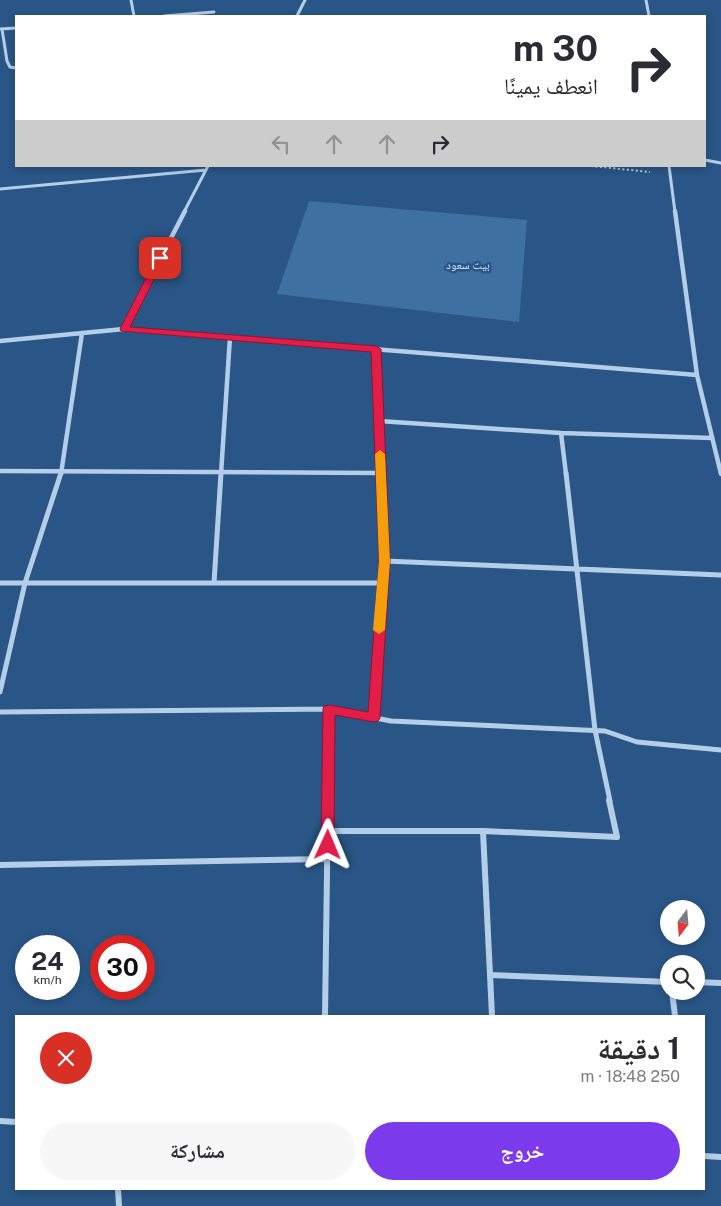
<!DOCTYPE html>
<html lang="ar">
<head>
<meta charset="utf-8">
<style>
	body { margin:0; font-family:"Public Sans","Noto Naskh Arabic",sans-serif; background:#f7f7f7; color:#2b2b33; direction:rtl; height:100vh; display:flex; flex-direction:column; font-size:19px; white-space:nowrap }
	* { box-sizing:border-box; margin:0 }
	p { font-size:16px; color:#7c7c81 }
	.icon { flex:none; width:28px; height:28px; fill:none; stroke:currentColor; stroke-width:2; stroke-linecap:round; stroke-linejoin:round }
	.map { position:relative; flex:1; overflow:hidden; direction:ltr }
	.panel { position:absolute; left:15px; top:1015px; width:690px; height:175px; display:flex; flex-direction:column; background:#fff; border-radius:0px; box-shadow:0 2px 8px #0003; direction:rtl }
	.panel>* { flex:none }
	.guide { position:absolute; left:15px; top:15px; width:691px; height:152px; border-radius:0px; box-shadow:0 2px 8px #0003; direction:rtl; background:#fff; color:#2b2b33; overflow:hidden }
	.needle { width:32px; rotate:196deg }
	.tools { position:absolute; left:660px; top:900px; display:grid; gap:10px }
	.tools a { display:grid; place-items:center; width:45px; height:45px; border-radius:50%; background:#fff; box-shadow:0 2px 8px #0003; font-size:25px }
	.speed { position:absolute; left:15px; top:935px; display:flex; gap:10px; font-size:25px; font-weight:700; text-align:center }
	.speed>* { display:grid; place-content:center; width:65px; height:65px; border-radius:50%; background:#fff; box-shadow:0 2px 8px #0003; line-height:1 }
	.speed small { font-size:12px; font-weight:400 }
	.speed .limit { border:8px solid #d22; background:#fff; color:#111 }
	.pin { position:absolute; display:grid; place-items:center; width:42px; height:42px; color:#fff; margin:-21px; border-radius:10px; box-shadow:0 2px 8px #0006 }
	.me { position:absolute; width:55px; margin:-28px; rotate:1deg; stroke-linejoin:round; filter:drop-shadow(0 0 4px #0008) }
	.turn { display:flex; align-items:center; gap:18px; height:105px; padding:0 25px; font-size:22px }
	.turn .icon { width:65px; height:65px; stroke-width:2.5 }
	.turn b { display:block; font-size:35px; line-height:42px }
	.lanes { display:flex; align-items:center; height:48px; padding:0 25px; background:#0003; justify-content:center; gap:25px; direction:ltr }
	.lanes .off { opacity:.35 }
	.round { display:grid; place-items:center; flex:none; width:52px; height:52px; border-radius:26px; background:#f7f7f7 }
	.headline { display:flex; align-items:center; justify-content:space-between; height:85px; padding:0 25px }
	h1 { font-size:30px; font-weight:700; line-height:38px }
	.primary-button { display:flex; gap:10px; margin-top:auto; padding:10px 25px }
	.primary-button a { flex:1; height:58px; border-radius:30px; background:#7c3aed; color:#fff; font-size:20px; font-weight:700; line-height:58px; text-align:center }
	.primary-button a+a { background:#f7f7f7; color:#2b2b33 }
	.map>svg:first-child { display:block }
	.green { fill:#3e70a2 }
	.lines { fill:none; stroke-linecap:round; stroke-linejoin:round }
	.path { stroke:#b5cee7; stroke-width:2; stroke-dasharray:2 2.5; stroke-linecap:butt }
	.street-far3 { stroke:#b5cee7; stroke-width:3 }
	.street-far2 { stroke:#b5cee7; stroke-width:4.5 }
	.street-far1 { stroke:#b5cee7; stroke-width:5 }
	.street { stroke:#b5cee7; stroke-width:6 }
	.route { fill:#e11d48; stroke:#92132f }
	.slow { fill:#f59e0b }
	.labels { text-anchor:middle; stroke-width:5; stroke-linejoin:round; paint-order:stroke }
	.far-park-label { font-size:12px; fill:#d8e7f6; stroke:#295686 }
</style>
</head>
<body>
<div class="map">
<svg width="721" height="1206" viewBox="0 0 721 1206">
	<rect width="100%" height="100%" fill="#295686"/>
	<!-- green -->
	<path class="green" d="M309,201l218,19 -8,102 -242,-28z"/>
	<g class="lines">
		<!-- path -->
		<path class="path" d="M591,166l59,6"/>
		<!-- street-far3 -->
		<path class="street-far3" d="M131,0l3,16
			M646,0l3,16
			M164,16l50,-4
			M297,16l8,-16
			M0,29l16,-1
			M2,29l5,32 3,6 6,1
			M705,160l16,3
			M669,166l6,46
			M0,189l206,-19
			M184,212l24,-46"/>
		<!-- street-far2 -->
		<path class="street-far2" d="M675,211l22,164 24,99
			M124,329l61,-118
			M0,341l124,-12 573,46
			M376,349l5,125
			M379,421l182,12 151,5
			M561,433l5,41
			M0,471l381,2
			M61,474l21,-141
			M221,474l9,-137"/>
		<!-- street-far1 -->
		<path class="street-far1" d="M566,473l29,257 15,71
			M385,561l336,14
			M0,583h382
			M214,583l7,-110
			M0,692l25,-109 36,-110
			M0,712l329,-3 62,12 214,10 32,11 84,8
			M374,717l11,-156 -4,-88
			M328,801l1,-92"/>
		<!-- street -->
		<path class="street" d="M328,831h155l134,6 -8,-37
			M483,831l9,185
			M0,865l327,-6
			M490,975l179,7
			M696,982l25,1
			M672,991l3,25
			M325,1016l3,-216
			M0,1121l16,1
			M704,1156l17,1
			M118,1189l1,17"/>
	</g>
	<!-- route -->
	<path class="route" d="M160,256l5,2 -35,69 246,19 5,3 9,212 -10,157 -2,3 -4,1 -39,-7 -1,130 -2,4 -4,1 -5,-1 -2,-4 2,-136 1,-3 5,-1 39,7 11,-151 -8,-209 -250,-21 -1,-2 36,-71z"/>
	<!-- slow -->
	<path class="slow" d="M380,450l5,4 5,107 -5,69 -6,4 -6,-4 6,-69 -4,-107z"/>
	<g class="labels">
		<!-- far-park labels -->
		<g class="far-park-label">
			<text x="468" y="269">بيت سعود</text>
		</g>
	</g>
</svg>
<div class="tools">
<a><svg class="needle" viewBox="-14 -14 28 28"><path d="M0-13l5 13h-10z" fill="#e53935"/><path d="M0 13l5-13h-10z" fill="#7c7c81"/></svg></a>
<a><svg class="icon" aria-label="search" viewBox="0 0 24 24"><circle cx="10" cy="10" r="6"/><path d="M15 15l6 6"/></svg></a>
</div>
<div class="speed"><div>24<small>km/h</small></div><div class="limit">30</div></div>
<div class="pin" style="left:160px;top:258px;background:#d93025"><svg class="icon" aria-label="arrive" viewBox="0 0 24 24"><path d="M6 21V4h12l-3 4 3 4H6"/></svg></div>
<svg class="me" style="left:328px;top:845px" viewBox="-20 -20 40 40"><path d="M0-17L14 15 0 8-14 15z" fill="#e11d48" stroke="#fff" stroke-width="4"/></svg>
<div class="guide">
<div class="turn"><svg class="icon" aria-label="right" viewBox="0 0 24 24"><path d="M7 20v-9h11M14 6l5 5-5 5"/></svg><div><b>30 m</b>انعطف يمينًا</div></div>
<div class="lanes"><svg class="icon off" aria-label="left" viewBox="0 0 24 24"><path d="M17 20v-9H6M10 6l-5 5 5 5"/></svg><svg class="icon off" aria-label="ahead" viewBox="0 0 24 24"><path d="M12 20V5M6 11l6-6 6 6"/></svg><svg class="icon off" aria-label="ahead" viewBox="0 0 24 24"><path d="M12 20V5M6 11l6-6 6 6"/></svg><svg class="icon" aria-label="right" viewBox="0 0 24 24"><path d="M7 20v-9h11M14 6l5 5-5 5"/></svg></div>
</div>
<section class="panel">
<div class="headline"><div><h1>1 دقيقة</h1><p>250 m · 18:48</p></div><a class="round" style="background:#d93025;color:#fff"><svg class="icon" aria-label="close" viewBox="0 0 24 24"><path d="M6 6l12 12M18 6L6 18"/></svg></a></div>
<div class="primary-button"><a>خروج</a><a>مشاركة</a></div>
</section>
</div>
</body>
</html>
